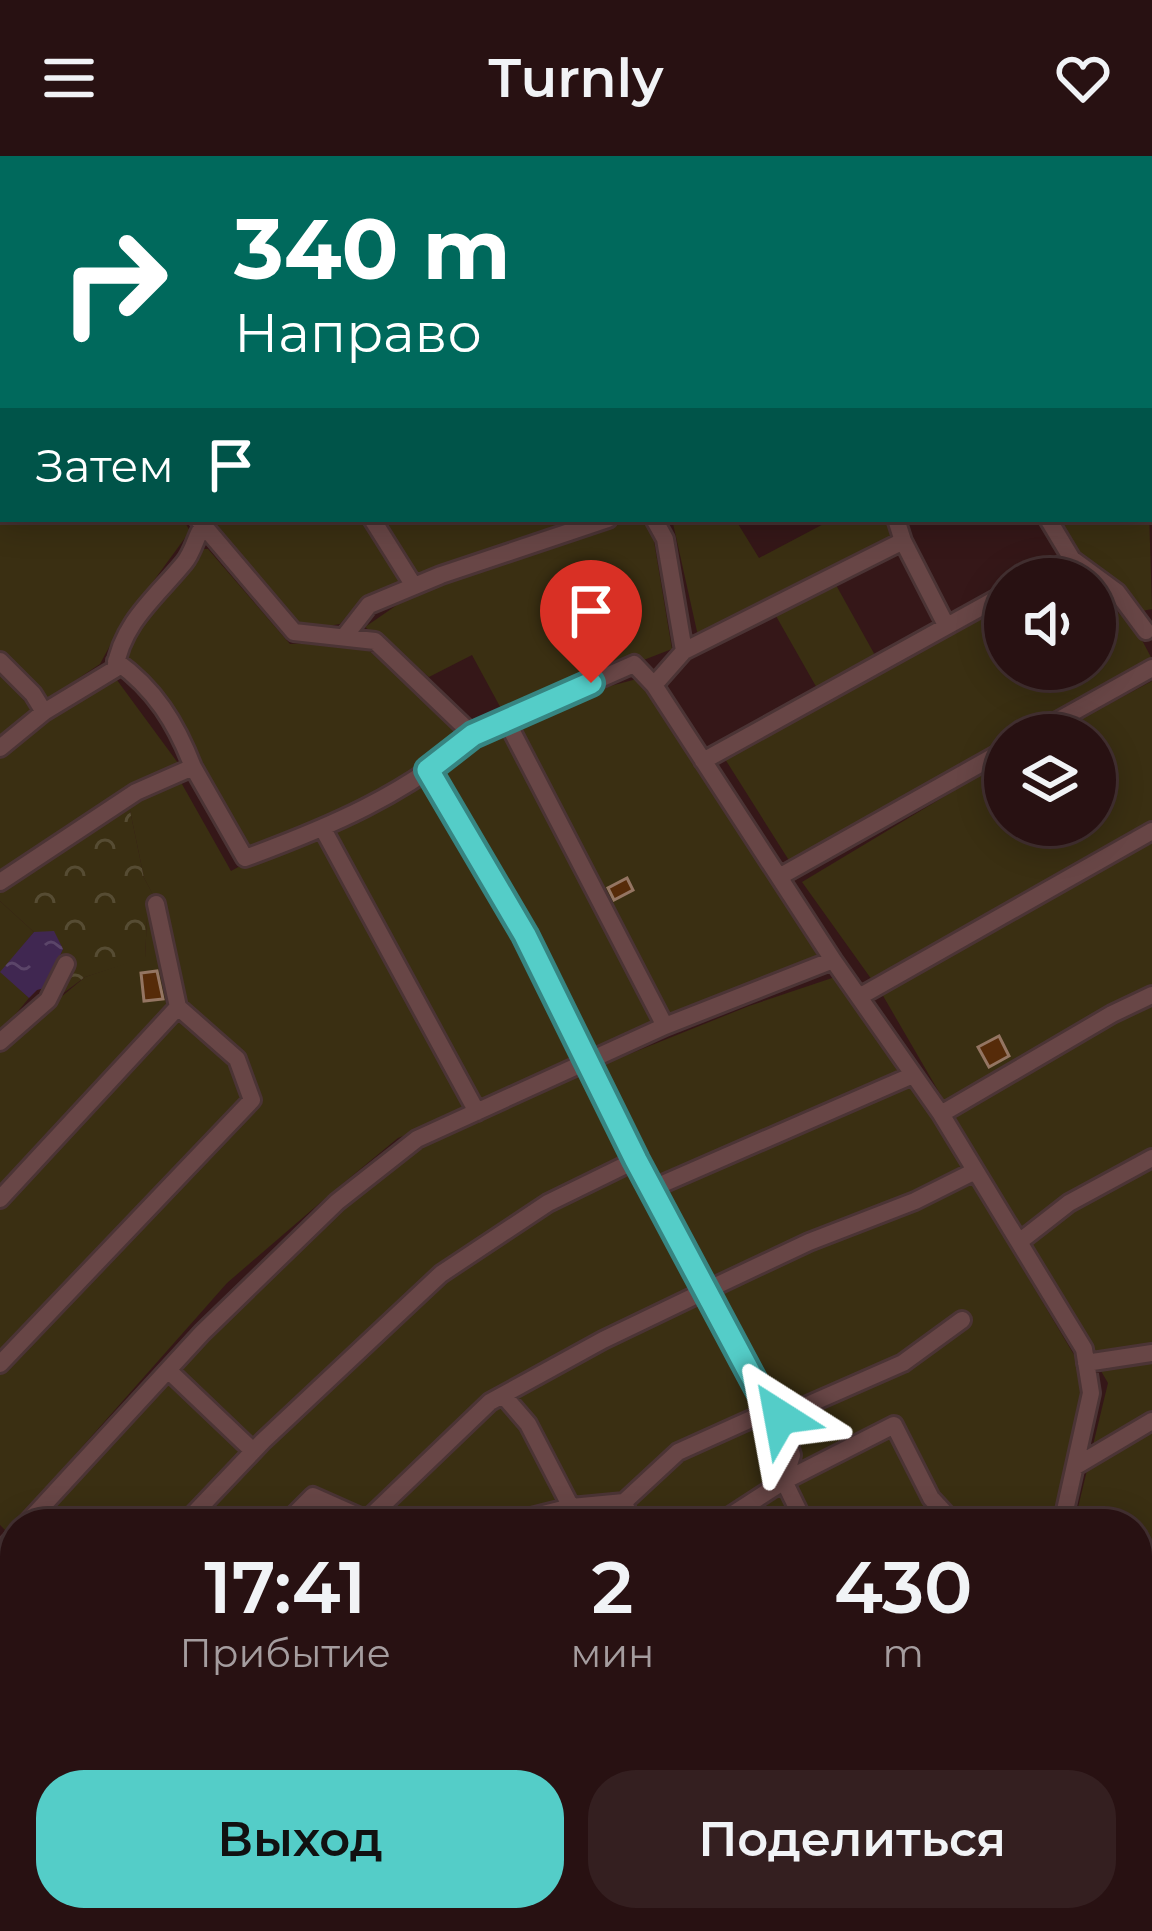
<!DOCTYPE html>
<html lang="ru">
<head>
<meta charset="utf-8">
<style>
	body { margin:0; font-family:Montserrat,sans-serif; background:#341f20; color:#f1f3f6; height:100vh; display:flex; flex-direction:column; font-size:45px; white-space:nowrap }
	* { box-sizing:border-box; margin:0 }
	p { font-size:39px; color:#a59d9f }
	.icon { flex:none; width:66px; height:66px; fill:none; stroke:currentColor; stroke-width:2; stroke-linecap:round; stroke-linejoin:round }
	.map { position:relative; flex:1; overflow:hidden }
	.drawer { position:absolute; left:0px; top:1353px; width:1152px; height:423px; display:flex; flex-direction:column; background:#281112; border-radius:48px 48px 0 0; box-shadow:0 6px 30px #0003,0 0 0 3px #443132 }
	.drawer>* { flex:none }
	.banner { position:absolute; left:0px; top:0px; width:1152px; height:366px; box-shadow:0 6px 30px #0003,0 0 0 3px #443132; background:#00695c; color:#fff; overflow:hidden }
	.tools { position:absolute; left:984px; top:402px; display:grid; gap:24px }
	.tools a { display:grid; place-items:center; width:132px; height:132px; border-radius:50%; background:#281112; box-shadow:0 6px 30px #0003,0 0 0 3px #443132; font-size:60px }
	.pin { position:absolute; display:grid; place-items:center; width:102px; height:102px; color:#fff; margin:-123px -51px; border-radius:50% 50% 50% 0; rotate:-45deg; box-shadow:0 0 12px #0007 }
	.pin .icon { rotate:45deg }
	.me { position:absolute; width:132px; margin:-66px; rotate:326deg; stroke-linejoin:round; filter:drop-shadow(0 0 9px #0008) }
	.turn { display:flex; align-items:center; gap:42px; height:252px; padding:0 36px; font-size:54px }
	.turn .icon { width:156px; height:156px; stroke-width:2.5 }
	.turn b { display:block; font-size:84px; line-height:102px }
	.then { display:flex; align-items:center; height:114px; padding:0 36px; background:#0003; gap:24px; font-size:45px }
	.eta { display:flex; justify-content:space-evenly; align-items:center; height:204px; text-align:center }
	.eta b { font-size:72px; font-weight:600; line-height:84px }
	.action { display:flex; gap:24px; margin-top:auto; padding:24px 36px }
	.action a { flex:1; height:138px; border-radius:48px; background:#54cdc8; color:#111; font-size:48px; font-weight:600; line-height:138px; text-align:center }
	.action a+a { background:#341f20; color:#f1f3f6 }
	header { display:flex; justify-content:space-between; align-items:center; height:156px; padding:0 36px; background:#281112; font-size:54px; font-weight:600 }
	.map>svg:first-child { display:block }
	.green { fill:#3a2f12 }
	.forest { fill:url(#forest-crowns) }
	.water { fill:url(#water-ripples) }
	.building { fill:#562b09; stroke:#947562; stroke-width:3 }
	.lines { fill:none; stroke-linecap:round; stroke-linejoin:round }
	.minor-casing { stroke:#4b3435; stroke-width:22 }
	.path { stroke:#886f6f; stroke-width:3; stroke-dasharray:3 9; stroke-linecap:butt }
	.minor { stroke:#684646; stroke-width:16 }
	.route-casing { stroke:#378582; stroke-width:30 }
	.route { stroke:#54cdc8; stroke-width:21 }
</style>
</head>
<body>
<header><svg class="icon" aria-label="menu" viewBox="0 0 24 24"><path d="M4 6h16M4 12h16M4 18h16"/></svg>Turnly<svg class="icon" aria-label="heart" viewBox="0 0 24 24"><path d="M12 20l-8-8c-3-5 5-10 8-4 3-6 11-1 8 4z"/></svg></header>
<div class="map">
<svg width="1152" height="1775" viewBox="0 0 1152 1775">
	<defs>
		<pattern id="forest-crowns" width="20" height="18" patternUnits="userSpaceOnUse" patternTransform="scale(3)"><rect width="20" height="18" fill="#3a2f12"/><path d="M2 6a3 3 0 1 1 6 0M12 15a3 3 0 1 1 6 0" fill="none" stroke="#564c33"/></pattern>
		<pattern id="water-ripples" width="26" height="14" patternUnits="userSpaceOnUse" patternTransform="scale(3)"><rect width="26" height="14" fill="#402751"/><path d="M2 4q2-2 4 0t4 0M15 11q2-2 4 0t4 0" fill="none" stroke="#5b4569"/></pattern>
	</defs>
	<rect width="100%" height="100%" fill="#351718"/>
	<!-- green -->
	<path class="green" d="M1078,0h74v267l-3,-264z
		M0,236l3,127h180l7,12 -70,96 -20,37 -57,38 -43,-51z
		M1149,355l3,98 -15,3c-17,-25 -35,-53 -67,-56l-13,-37h92z
		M205,363h158l39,64 -48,25 -14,16 -18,3 -29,-5z
		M379,363h199l-162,56z
		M672,363h63l24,39 74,-39h58l7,19 -200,98z
		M651,367l21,126 -168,65 -32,-59 -43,22 -64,-50 45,-31 80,-30 127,-42z
		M194,393h14l82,95 68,-4 105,98 -76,56 -147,56 -53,-97 -68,-101z
		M836,429l40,72 -58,33 -42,-74z
		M1095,436l41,37 16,30 -131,76h-16v9l-215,118 -65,-103 280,-153v63h90z
		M0,516l32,38 -32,25z
		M111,516l67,91 -113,63 -65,50v-125z
		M648,520l184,284 -238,97 -158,-285 67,-44 100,-40z
		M1152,525v1250h-161l-21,-10v-4h167v-393h-63l34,-141 -226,-389 -80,-112 203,-122v65h90v-90h-44z
		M178,621l53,94 50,-27 54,-14 92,-46 16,15 50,86 88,173 -44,23 -139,57 -63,52 -108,93 -220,249 -7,-7v-477l85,-71 60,-20 2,-40 15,-5 -18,-34 -16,-77z
		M0,745l34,31 -33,40 28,26 -29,35z
		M841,819l77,108 58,107 113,190 -32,144h-1025l75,-88 301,-293 341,-137z
		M14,1396l1,365h68l-8,14h-75v-361z
		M100,1761h14l5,4 3,-4h88l16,14h-135z
		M439,1761h470l29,14h-541z"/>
	<!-- forest -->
	<path class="forest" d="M128,645l16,77 19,35 -16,5 -2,40 -60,19 -23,17c-12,-15 -7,-29 1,-45l-9,-17h-20l-34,-31v-9l69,-55z
		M210,1761h81l5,14h-70z"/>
	<!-- water -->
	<path class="water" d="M54,775l9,18 -8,17v19l-18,5 -8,8 -29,-26 34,-40z"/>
	<!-- building -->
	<path class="building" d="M627,722l6,12 -19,10 -6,-12z
		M157,815l6,28 -19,2 -3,-28z
		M999,880l10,20 -20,11 -11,-20z"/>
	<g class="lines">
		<!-- minor casing -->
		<g class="minor-casing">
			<path id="minor" d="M143,0l2,3
				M318,0l2,3
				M488,0l2,3
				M581,0l1,3
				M719,0l1,3
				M1046,0l1,3
				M770,3l1,-3
				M898,3l1,-3
				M0,37l3,5
				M0,220l3,2
				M1149,277l3,5
				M198,363l96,113 81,9 98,94 161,-71 20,21
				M372,363l42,67
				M654,363l11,20 19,112 -30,34 179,275 108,154 143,235 7,44 -29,131
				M896,363l7,22
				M1048,363l24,40 45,33 29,39
				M1033,423l39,-20
				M344,481l25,-32 72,-30 167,-56
				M684,495l219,-110 43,84
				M0,505l33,33 11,18
				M116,505c39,28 60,62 77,106
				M506,564l159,306
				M1032,579l120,-67
				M0,592l44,-36 71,-43c7,-46 41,-72 69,-106 11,-13 12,-31 23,-43
				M703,605l302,-167
				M428,614l97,165 111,225 133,251 11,6 123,-54 59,-43
				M323,673l154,283
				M779,721l226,-127
				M0,726l136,-90 57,-25 52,91c82,-30 163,-64 228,-123
				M859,841l293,-166
				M0,886l48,-42 18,-36
				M941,958l171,-100 40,-19
				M651,1033l262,-114
				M0,1043l178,-192 -22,-103
				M1019,1086l50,-39 83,-45
				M1086,1207l66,-10
				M0,1208l252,-264 -15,-41 -59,-52
				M168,1214l85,81
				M503,1239l25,29 43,83
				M780,1261l12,38 -8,26 21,43
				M1076,1310l76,-45
				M624,1346l54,-50 91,-41
				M26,1368l176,-191 135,-131 80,-63 248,-113 168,-66
				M184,1368l79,-83 178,-167 107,-71 88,-43
				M285,1368l28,-28 54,24 123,-118 113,-62 102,-49 104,-49 106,-41 60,-30
				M503,1368l68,-17 53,-5 8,22
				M730,1368l-3,-6 57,-37 110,-56 37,73 24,26
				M0,1397l15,-17
				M1137,1425l15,-8
				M1137,1604l15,2
				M0,1618l15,-23
				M611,1761l4,14
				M937,1761l34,14
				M83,1775l7,-14
				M351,1775l2,-14
				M368,1775l41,-14
				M781,1775l2,-14
				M895,1775l2,-14"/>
		</g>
		<!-- path -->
		<path class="path" d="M1149,88h3"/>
		<!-- minor -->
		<use href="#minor" class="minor"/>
	</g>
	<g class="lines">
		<!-- route casing -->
		<g class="route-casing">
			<path id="route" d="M591,527l-118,52 -45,35 97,165 111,225 134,251 10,6"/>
		</g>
		<!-- route -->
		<use href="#route" class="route"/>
	</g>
</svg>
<div class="tools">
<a><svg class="icon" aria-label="sound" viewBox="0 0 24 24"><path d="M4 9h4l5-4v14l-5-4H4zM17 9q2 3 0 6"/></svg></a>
<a><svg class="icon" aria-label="layers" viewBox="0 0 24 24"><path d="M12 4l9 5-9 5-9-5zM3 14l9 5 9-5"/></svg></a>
</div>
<div class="pin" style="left:591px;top:527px;background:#d93025"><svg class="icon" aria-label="arrive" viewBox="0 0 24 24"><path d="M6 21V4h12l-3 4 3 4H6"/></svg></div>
<svg class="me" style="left:780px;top:1261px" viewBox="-20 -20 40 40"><path d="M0-17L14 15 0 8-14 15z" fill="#54cdc8" stroke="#fff" stroke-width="4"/></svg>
<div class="banner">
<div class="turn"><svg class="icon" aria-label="right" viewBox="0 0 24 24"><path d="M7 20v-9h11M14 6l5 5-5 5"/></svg><div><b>340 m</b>Направо</div></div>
<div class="then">Затем<svg class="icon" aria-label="arrive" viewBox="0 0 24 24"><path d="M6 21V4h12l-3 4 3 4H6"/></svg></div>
</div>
<section class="drawer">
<div class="eta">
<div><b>17:41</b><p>Прибытие</p></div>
<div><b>2</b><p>мин</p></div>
<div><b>430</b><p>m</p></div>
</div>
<div class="action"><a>Выход</a><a>Поделиться</a></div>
</section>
</div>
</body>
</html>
